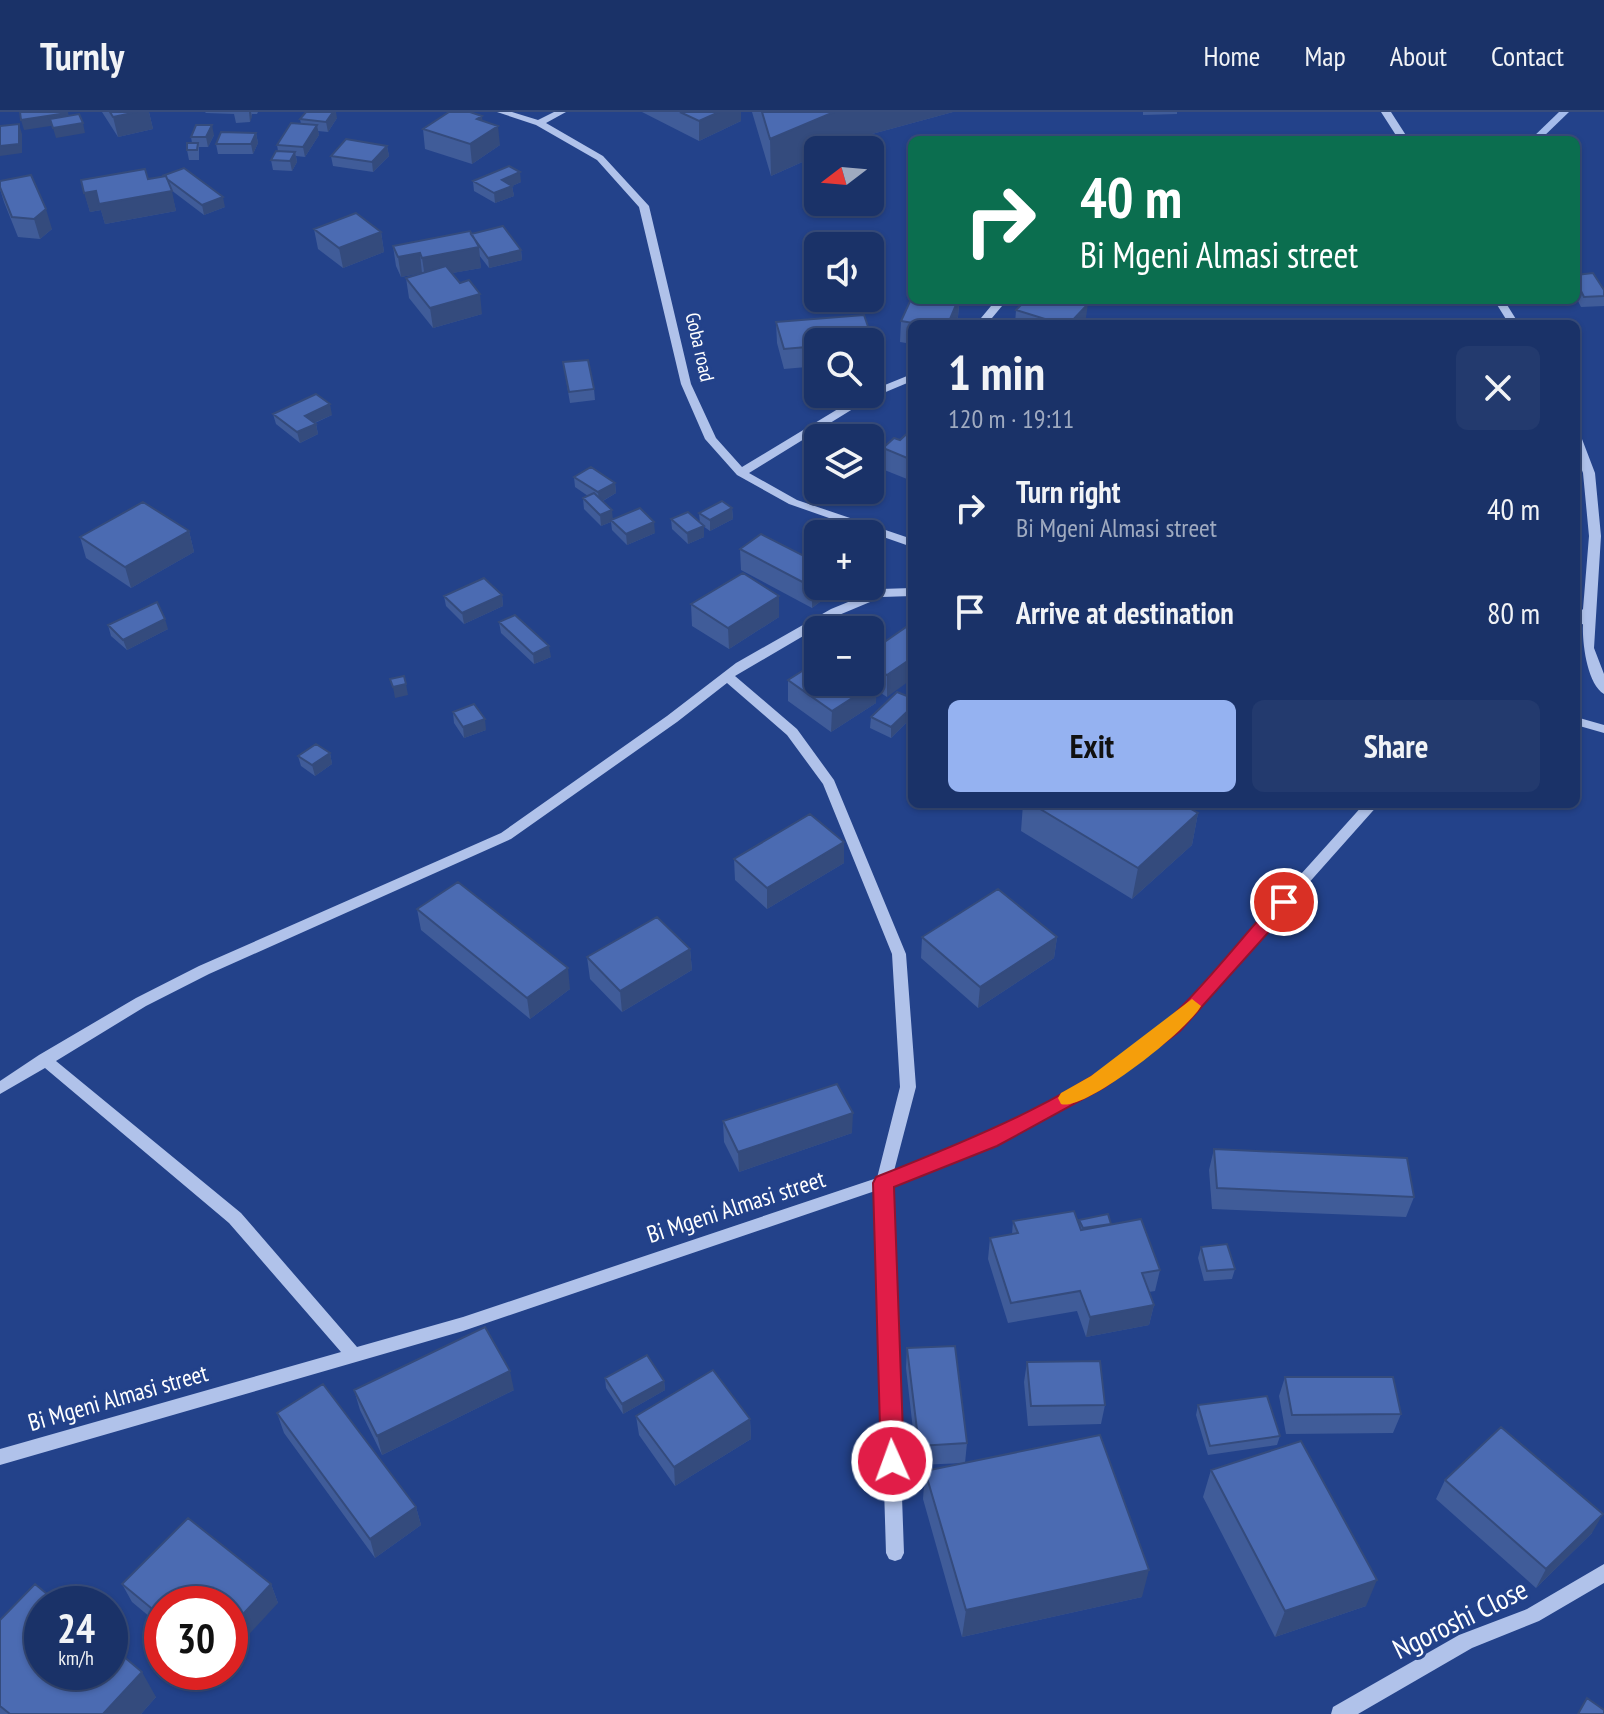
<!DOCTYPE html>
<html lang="en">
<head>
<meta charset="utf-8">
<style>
	body { margin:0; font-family:"PT Sans Narrow",sans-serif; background:#233a6e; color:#f1f3f6; height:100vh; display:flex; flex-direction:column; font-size:30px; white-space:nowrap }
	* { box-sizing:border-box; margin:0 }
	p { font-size:26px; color:#9faac0 }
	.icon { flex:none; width:44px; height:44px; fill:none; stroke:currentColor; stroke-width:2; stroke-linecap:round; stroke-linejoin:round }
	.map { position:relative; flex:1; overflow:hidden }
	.panel { position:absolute; left:908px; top:208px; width:672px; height:488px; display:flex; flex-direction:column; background:#1a3268; border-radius:12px; box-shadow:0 2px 6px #0004,0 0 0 2px #384d7c }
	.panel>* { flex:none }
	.top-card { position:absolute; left:908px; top:24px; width:672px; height:168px; border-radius:12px; box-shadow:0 2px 6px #0004,0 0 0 2px #384d7c; background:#0b6e4f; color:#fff; overflow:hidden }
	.needle { width:52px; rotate:254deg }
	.controls { position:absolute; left:804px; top:24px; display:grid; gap:16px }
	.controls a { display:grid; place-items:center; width:80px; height:80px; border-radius:12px; background:#1a3268; box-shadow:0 2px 6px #0004,0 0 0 2px #384d7c; font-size:40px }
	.speed { position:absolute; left:24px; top:1474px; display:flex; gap:16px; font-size:40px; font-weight:700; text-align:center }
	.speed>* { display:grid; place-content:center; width:104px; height:104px; border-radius:50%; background:#1a3268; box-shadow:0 2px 6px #0004,0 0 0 2px #384d7c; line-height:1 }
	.speed small { font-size:20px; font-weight:400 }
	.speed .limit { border:12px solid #d22; background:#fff; color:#111 }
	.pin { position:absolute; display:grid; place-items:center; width:68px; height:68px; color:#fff; margin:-34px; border:4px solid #fff; border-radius:50%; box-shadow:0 2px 8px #0007 }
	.me { position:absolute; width:88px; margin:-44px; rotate:358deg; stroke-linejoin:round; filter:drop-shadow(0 0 6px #0008) }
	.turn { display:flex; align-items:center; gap:28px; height:168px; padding:0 40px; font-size:36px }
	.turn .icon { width:104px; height:104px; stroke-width:2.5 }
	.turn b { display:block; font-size:56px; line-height:68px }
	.round { display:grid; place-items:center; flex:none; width:84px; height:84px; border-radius:12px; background:#233a6e }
	.headline { display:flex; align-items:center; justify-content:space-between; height:136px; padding:0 40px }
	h1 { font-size:48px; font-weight:800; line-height:60px }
	.action { display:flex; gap:16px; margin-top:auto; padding:16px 40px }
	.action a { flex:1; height:92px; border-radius:12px; background:#95b2f1; color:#111; font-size:32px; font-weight:800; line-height:92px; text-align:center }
	.action a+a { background:#233a6e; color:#f1f3f6 }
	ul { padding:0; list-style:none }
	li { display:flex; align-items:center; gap:24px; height:104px; padding:0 40px }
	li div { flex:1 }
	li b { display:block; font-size:30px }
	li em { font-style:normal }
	header { display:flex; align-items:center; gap:48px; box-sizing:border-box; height:112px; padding:0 40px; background:#1a3268; border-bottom:2px solid #384d7c }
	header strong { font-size:38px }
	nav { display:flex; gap:44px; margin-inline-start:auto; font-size:28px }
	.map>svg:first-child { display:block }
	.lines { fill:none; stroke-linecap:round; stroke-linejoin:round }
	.stream { fill:#a4bbeb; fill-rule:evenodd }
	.minor { fill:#b0c2ea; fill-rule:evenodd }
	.wall { fill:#405c99 }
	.shaded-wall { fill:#344b7d }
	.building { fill:#4b6bb2; stroke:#344b7d; stroke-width:2 }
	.route { fill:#e11d48; stroke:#92132f; stroke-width:2 }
	.slow { fill:#f59e0b }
	.labels { text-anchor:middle; stroke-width:6; stroke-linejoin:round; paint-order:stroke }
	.far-street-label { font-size:20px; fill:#fff; stroke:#23428a }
	.street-label { font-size:24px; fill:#fff; stroke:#23428a }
	.near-street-label { font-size:28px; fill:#fff; stroke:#23428a }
</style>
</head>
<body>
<header>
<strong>Turnly</strong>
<nav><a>Home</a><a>Map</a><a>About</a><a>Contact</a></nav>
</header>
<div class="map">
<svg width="1604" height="1602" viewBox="0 0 1604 1602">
	<rect width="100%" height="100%" fill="#23428a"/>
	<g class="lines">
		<!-- stream -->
		<path class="stream" d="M1559,0h10l-29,28h-10z"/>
		<!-- minor -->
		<path class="minor" d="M497,0h15l26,8 16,-8h12l-20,11 57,33 46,50 42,178 25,54 26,29 119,-72 9,-1v-3l42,-17v7l-43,18 -120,74 48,27 115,39v8l-123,-43 -52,-29 -32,-36 -24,-55 -42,-177 -42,-47 -61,-35z
			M1381,0h10l18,28h-10z
			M996,188h11l-20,24h-11z
			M1494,188h10l15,24h-10z
			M1576,324l6,3 13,34 6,63 -7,112 10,26v20c-17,-10 -22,-52 -21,-70l-7,3v-11l7,-7 6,-73 -6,-63 -7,-19z
			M912,476v8l-30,1 -43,18 -104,61 62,53 37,51 72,174 10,133 -22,84 91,-35 108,-58 75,-56 196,-218h15l-201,226 -75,56 -108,58 -104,41 13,368 -3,6 -6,2 -6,-2 -3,-6 -11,-362 -412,140 -463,134v-16l341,-97 -112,-129 -184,-155 -45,26v-13l39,-26 97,-57 63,-32 302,-133 166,-117 69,-53 95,-54 49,-20zM727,571l60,52 36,49 69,170 8,133 -23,91 -414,139 -106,30 -116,-134 -185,-152 90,-55 63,-32 302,-135 166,-117z
			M1576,605l28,8v8l-28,-8z
			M1604,1452v19l-65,38 -67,27 -114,66h-27l2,-7 126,-72 68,-26z"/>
	</g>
	<!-- wall -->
	<path class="wall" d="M102,0h47l4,17 -35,8z
		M205,0h53l-1,2h-5l-2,8 -14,1 -2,-9 -28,-1z
		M642,0h99v9l-42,20z
		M752,0h201l-92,25 -31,13h-12v5l-47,21z
		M1143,0h34v2l-34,1z
		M337,6l-9,14 -10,-1 1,4 -14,22 -9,-1 1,6 -5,9 -19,-1 -2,-10 7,-9 -1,-6 24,-21 -1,-5z
		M482,9l18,24 -28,19 -47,-15 -2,-20z
		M256,21l2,10 -5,11h-35l-2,-10z
		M214,23l-6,12h-9v13h-10l-2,-10 5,-7 -1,-6z
		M387,34l2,10 -16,16 -40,-6 -2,-10z
		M163,64l62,31 -21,8 -33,-25 5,21 -71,13 -4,-14 -11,2 -9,-32 67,-1z
		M0,69l52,48 -12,10 -22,-2 -14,-35 -4,-13z
		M473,69l48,1 -9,4 2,10 -19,7 -21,-12z
		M314,117l67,3 3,20 -41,16 -25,-19z
		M471,122l50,16 1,10 -33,8 -10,-13 2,13 -29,5 30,41 -49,14 -24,-30 -3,-20 15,-5 -20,4 -5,-11 -3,-20z
		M1576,163l28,15v16l-23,1 -3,-6 -22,1 -2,-2h22z
		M912,188h49l-2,4 -1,13 -3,7h-43v20l-12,-2 1,-21z
		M1016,198l69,14h-70z
		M776,210l97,19v21h-3v-20h-52v24l-34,3 -7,-26z
		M563,250l31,27 1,11 -25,3z
		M273,302l59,1 -17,8 1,1 2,10 -18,9 -24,-19z
		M912,317v52l-30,-12 1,-21 17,-8z
		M574,365l41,6 1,10 -13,8 10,18 42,14 -28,12 -15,-15 -1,-8 -10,4 -17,-17 -1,-11 5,-2 -13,-9z
		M732,396l1,11 -23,12 -7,-5 1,11 -16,7 -16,-15 -1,-10 29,4 -1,-10z
		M189,419l5,21 -63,36 -45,-30 -6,-21z
		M740,437l93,43 -21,16 -71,-38z
		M502,483l1,11 -39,18 -18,-18 -2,-10z
		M779,484v21l-50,32 -37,-23 -1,-22z
		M499,510l52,35 -17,7 -33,-31z
		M912,511l-25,74 -11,-7v13l-45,29 -43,-31v-21l82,2v-30z
		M108,513l60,4 -41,21 -16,-14z
		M912,586v19l-21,21 -21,-10 1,-11z
		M453,600l33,18 -22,8 -10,-15z
		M330,641l2,11 -17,12 -14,-10 -3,-10z
		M1023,692h159l16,9 -6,32 -60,54 -111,-68z
		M734,747l110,4 -77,46 -32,-29z
		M417,797l153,80 -40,30 -109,-89z
		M922,825h135l-3,21 -76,50 -57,-50z
		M690,837l2,21 -70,42 -32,-33 -3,-22z
		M723,1009l129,12 -113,39 -15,-30z
		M1214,1037l200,48 -8,20 -194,-8 -3,-39z
		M1079,1108l32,4 49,46 -5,21 -6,1 5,13 -5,20 -63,12 -9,-26 -69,12 -20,-64 2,-21 22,-4 1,-13 66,3z
		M1201,1135l34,22 -3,10 -28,2 -6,-23z
		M907,1236l60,95 -2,20 -48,2 -11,-97z
		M1027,1250l78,43 -4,19 -73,2 -4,-44z
		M1285,1265l116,37 -8,19 -107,1 -7,-38z
		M605,1266l59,3 1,9 -42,24 -17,-26z
		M354,1278h160l-132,65 -22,-45z
		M1198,1293l82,31 -3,9 -69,10 -12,-40z
		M277,1301l139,94 5,18 -46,33 -91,-125z
		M636,1304l114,3 1,20 -76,47 -36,-51z
		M1211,1358l155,136 -91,31 -72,-140z
		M925,1359l217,126 -180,40 -39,-138z
		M1445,1368l147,53 -56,55 -100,-89z
		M122,1472h149l7,19 -116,1v23l-30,-25z
		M0,1508l156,77 -15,17h-141z"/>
	<!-- shaded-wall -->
	<path class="shaded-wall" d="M68,0l2,11 -46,7 -3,-10z
		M137,0h12l4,17 -35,8 -5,-20z
		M249,0h2l1,5 -2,5z
		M333,0h3l1,6 -9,14 -2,-10z
		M719,0h22v9l-42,20v-20z
		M834,0h119l-92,25 -31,13h-12v5l-47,21 -1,-37z
		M482,4l2,19 14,-9 2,19 -28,19 -2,-20 7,-25z
		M83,11l2,10 -29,5 -3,-10z
		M19,12l3,10v19l-22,3v-10z
		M212,13l2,10 -6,12 -2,-10z
		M317,13l2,10 -14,22 -2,-10z
		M256,21l2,10 -5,11 -2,-10z
		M387,34l2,10 -16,16 -1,-10z
		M295,40l2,10 -5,9 -2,-10z
		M520,60l1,10 -9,4 2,10 -19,7 -1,-10 8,-13z
		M96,79l5,19 -11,2 -6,-19z
		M172,79l4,20 -71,13 -6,-20z
		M223,85l2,10 -21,8 -2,-10z
		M46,97l6,20 -12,10 -6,-20z
		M381,120l3,20 -41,16 -4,-20z
		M479,135l2,21 -56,10 -3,-20z
		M521,138l1,10 -33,8 -1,-10z
		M420,141l2,20 -21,4 -3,-20z
		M480,182l2,20 -49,14 -3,-20z
		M958,188h3l-2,4 -1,13 -3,7h-7z
		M1088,192l-3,20h-16z
		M330,292l2,11 -25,11 -2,-10z
		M316,312l2,10 -18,9 -3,-11z
		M615,371l1,10 -17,10 -1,-11z
		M732,396l1,11 -23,12v-11z
		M612,398l1,11 -2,-1v2l-10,4 -1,-11z
		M654,410l1,11 -28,12 -1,-11z
		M704,414v11l-16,7 -1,-11z
		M189,419l5,21 -63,36 -6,-21z
		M818,470v4h15v6l-21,16v-21z
		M502,483l1,11 -39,18 -2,-11z
		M779,484v21l-50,32 -1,-21z
		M165,507l3,10 -41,21 -4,-10z
		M549,534l2,11 -17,7 -1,-10z
		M912,546v21l-25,18v-22z
		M877,570l-1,21 -45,29 1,-21z
		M406,572l2,11 -13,3 -2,-11z
		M912,595v10l-21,21v-11z
		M485,607l1,11 -22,8 -1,-11z
		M330,641l2,11 -17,12 -3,-11z
		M1198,701l-6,32 -60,54 6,-31z
		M844,730v21l-77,46v-21z
		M1057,825l-3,21 -76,50 2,-21z
		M690,837l2,21 -70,42 -2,-21z
		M568,856l2,21 -40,30 -3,-21z
		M853,1001l-1,20 -113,39 -1,-20z
		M1154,1193l-5,20 -63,12 4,-20z
		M510,1259l4,19 -132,65 -5,-19z
		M664,1269l1,9 -42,24 -1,-10z
		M750,1307l1,20 -76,47 -1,-19z
		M416,1395l5,18 -46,33 -5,-19z
		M1603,1402l-11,19 -56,55 10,-19z
		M1149,1458l-7,27 -180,40 4,-27z
		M1377,1468l-11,26 -91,31 10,-26z
		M271,1472l7,19 -48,52v-27z
		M142,1560l14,25 -15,17h-38z"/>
	<!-- building -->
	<path class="building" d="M20,0h47v1l-46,7z
		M110,0h27l-24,5z
		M306,0h27l-7,10 -26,-3z
		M449,0h21l12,4 -5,3 21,7 -28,18 -47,-15z
		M680,0h39l-20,9z
		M762,0h72l-64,27z
		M79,2l4,9 -30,5 -3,-9z
		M291,11l26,2 -14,22 -26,-2z
		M19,12v20l-19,2v-20z
		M196,13h16l-6,12h-15z
		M221,20l35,1 -5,11h-35z
		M346,27l41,7 -15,16 -41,-6z
		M187,31h11l-1,7h-10z
		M276,39l19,1 -5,9 -19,-1z
		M509,54l11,6 -18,8 10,6 -18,7 -21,-12z
		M184,56l39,29 -21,8 -35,-26 -1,-3h-4z
		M145,57l3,10 18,-3 6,15 -73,13 -3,-13 -12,2 -3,-13z
		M31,63l15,34 -12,10 -22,-2 -12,-30v-6z
		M356,101l25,19 -42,16 -25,-19z
		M503,114l18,24 -33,8 -17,-24z
		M470,119l9,16 -57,11 -2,-5 -22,4 -5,-11z
		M446,154l14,17 9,-3 11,14 -50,14 -24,-30z
		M1593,161l11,17v6l-20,1 -3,-6h-5v-16z
		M912,185v3h46l-10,24h-29l-18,-3z
		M1026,188h48l14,4 -19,20h-8l-45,-14z
		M864,203l9,26 -55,1v4l-34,3 -8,-27z
		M588,248l6,29 -25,3 -6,-30z
		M316,282l14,10 -25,12 11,8 -19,8 -24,-18z
		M912,317v31l-29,-12 11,-10 6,2z
		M591,355l24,16 -17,9 -24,-15z
		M594,381l18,17 -12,5 -17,-17z
		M722,389l10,7 -22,12 -11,-7z
		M143,390l46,29 -64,36 -45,-30z
		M640,396l14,14 -28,12 -15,-14z
		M688,400l16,14 -17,7 -16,-14z
		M761,422l57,29v19l-6,5 -72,-38z
		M743,461l36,23 -51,32 -37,-24z
		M484,466l18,17 -40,18 -18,-17z
		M157,490l8,17 -42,21 -15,-15z
		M515,503l34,31 -16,8 -34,-32z
		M912,511v35l-25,17 -17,-10v-13z
		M818,549v21h52v-5l7,5 -45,29 -44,-31z
		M404,564l2,8 -13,3 -3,-8z
		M897,580l15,6v9l-21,20 -20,-10z
		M474,592l11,15 -22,8 -10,-15z
		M316,632l14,9 -18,12 -14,-9z
		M1032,692h150l16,9 -60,55z
		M810,702l34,28 -77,46 -33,-29z
		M458,770l110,86 -41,30 -110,-89z
		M998,777l59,48 -77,50 -58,-50z
		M657,805l33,32 -70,42 -33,-34z
		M837,972l16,29 -115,39 -15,-31z
		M1214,1037l193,9 7,39 -197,-9z
		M1074,1099l7,19 60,-11 19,51 -18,3 12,32 -64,12 -10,-26 -69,12 -21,-65 28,-5 -5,-12z
		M1108,1102l3,10 -28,4 -4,-8z
		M1227,1132l8,25 -28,2 -6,-24z
		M485,1215l25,44 -133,65 -23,-46z
		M955,1234l12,97 -48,3 -12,-98z
		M647,1243l17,26 -42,23 -17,-26z
		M1100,1249l5,44 -74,1 -4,-44z
		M713,1258l37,49 -76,48 -38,-51z
		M1285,1265h108l8,37 -109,1z
		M323,1272l93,123 -46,32 -93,-126z
		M1267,1284l13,40 -70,10 -12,-41z
		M1501,1315l102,87 -57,55 -101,-89z
		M1100,1323l49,135 -183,40 -41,-139z
		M1301,1329l76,139 -92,31 -74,-141z
		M188,1406l83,66 -41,44v-24h-68v13l-40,-33z
		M35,1472l24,20h-17v68h68v-27l32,27 -39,42h-93l-10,-8v-86z
		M1587,1586l17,12v4h-26z"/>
	<!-- route -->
	<path class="route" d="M1284,784l9,6 -2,5 -111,124 -75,56 -108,59 -103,41 10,274 -4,7 -8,3 -8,-3 -3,-7 -8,-278 3,-6c99,-39 211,-84 291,-156 38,-35 75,-84 111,-123z"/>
	<!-- slow -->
	<path class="slow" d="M1192,887l9,7c-13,24 -116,106 -140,98l-3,-6 3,-5 30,-17z"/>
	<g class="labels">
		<!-- far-street labels -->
		<g class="far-street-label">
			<text transform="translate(700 235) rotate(77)" y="7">Goba road</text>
		</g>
		<!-- street labels -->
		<g class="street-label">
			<text transform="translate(736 1095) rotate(-18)" y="8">Bi Mgeni Almasi street</text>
			<text transform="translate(118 1286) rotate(-16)" y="8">Bi Mgeni Almasi street</text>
		</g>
		<!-- near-street labels -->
		<g class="near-street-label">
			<text transform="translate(1460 1507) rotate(-26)" y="10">Ngoroshi Close</text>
		</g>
	</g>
</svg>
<div class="controls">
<a><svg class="needle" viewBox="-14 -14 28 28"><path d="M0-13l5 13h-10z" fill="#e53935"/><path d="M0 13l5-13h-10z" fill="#9faac0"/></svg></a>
<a><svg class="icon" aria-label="sound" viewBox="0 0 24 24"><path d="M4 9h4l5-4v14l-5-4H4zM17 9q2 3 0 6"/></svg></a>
<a><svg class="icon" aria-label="search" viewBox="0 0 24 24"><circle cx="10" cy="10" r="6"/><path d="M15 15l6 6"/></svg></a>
<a><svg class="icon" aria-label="layers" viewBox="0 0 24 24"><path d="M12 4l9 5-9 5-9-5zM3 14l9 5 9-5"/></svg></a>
<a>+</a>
<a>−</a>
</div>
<div class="speed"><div>24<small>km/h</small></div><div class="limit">30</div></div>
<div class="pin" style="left:1284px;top:790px;background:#d93025"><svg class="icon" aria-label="arrive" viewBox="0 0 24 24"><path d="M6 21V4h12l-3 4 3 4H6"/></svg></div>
<svg class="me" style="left:892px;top:1349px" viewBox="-20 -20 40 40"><circle r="17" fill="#e11d48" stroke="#fff" stroke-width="3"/><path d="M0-11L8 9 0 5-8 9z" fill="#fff"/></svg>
<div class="top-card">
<div class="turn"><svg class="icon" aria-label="right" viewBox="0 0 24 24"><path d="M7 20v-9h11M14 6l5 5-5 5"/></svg><div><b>40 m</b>Bi Mgeni Almasi street</div></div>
</div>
<section class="panel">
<div class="headline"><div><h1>1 min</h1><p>120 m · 19:11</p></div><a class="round"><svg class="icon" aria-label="close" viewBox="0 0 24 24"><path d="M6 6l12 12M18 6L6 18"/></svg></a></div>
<ul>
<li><svg class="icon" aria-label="right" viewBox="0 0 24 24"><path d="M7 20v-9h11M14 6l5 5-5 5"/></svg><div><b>Turn right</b><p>Bi Mgeni Almasi street</p></div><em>40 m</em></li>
<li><svg class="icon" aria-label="arrive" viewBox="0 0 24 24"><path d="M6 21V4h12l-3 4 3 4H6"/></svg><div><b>Arrive at destination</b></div><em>80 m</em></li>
</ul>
<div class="action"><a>Exit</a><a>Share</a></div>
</section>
</div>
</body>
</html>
